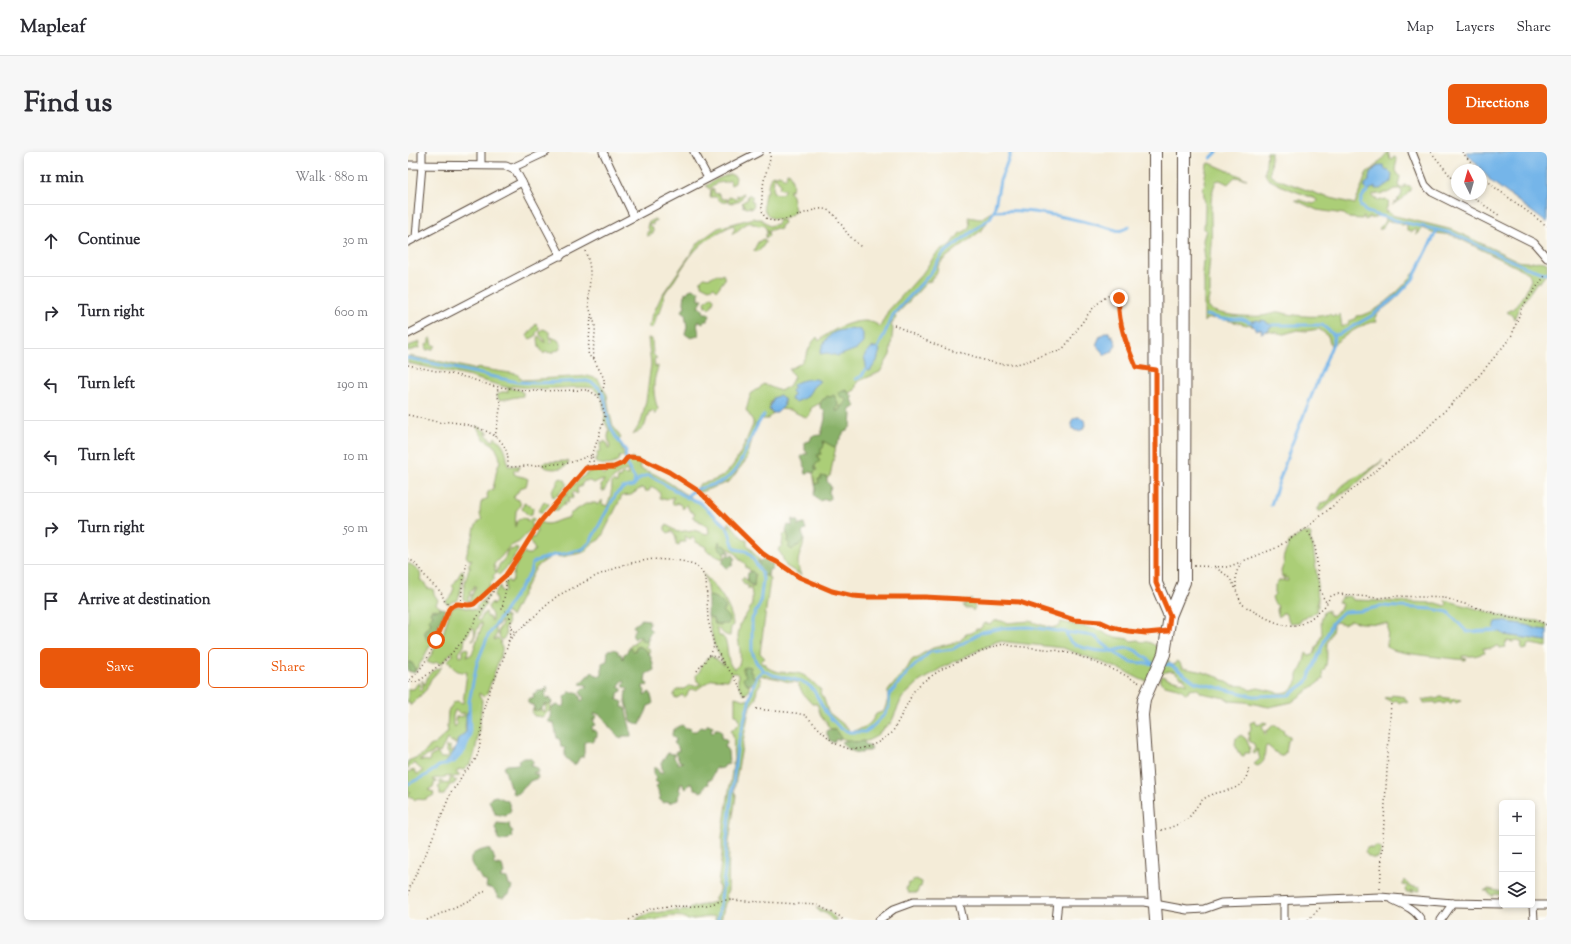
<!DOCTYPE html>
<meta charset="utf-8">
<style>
body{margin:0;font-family:"Sorts Mill Goudy",serif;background:#f7f7f7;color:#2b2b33}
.controls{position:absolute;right:12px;bottom:12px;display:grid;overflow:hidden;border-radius:6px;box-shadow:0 2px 6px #0003}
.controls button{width:36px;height:36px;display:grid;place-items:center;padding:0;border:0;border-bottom:1px solid #e1e1e2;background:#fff;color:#2b2b33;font:20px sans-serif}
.compass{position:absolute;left:1043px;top:12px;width:36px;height:36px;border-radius:50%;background:#fff;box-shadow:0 2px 6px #0003;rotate:355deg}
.stop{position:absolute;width:12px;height:12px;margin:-9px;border:3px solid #ea580c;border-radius:50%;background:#fff}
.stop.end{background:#ea580c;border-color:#fff;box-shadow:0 1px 4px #0008}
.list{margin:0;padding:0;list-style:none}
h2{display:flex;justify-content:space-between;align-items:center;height:52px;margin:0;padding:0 16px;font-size:17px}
h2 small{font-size:13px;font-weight:400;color:#7c7c81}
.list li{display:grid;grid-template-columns:26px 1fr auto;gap:12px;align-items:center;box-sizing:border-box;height:72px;padding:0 16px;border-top:1px solid #e1e1e2}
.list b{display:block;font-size:15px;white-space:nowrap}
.list em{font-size:13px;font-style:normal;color:#7c7c81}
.actions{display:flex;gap:8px;padding:12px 16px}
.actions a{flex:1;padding:9px 0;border:1px solid #ea580c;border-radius:6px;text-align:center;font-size:14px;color:#ea580c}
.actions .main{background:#ea580c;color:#fff}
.icon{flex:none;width:22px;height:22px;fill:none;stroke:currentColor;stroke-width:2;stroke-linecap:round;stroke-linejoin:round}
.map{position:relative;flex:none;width:1139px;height:768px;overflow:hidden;border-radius:6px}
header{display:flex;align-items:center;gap:24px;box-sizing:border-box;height:56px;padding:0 20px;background:#fff;border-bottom:1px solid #e1e1e2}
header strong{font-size:19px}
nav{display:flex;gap:22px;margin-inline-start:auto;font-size:14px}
.intro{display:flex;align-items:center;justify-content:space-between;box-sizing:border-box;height:96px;padding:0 24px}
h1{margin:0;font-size:28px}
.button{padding:10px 18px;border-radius:6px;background:#ea580c;color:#fff;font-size:14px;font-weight:700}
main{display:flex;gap:24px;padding:0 24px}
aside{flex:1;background:#fff;border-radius:6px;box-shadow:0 2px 6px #0003}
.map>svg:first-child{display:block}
</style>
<header>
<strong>Mapleaf</strong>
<nav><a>Map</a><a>Layers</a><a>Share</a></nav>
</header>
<div class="intro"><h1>Find us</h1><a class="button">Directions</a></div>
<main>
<aside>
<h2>11 min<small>Walk · 880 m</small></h2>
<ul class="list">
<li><svg class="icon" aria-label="ahead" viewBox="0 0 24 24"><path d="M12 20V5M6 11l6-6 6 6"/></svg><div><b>Continue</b></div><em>30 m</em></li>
<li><svg class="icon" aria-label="right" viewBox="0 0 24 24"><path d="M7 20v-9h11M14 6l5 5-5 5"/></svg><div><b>Turn right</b></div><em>600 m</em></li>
<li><svg class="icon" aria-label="left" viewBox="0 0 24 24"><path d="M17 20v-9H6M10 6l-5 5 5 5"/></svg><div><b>Turn left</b></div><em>190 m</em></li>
<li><svg class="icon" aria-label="left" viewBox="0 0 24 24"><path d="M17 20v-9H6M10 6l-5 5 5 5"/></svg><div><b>Turn left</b></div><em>10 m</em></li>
<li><svg class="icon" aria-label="right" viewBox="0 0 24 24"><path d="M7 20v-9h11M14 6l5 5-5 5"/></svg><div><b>Turn right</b></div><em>50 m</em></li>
<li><svg class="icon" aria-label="arrive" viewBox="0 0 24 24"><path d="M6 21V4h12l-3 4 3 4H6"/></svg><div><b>Arrive at destination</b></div></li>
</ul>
<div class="actions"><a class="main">Save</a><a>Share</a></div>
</aside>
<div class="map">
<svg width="1139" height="768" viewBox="0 0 1139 768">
<rect width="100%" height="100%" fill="#fdfcf7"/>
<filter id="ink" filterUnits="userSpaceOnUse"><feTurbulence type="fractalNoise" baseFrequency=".025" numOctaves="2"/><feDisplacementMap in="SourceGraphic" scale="8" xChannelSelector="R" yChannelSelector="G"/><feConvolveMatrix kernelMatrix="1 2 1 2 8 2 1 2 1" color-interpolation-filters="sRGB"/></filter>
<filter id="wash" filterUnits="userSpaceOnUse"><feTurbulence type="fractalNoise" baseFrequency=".012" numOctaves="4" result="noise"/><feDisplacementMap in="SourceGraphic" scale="16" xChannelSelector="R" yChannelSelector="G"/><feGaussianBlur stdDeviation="0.9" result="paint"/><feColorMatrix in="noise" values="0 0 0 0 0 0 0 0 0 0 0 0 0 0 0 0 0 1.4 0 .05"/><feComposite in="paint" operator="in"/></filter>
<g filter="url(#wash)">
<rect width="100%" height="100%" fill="#f4ecd8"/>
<g fill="#abce77" stroke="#737c4a" fill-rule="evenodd">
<path d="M859 0H863L862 22 864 25 915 44 947 52 959 20 965 17 980 0 982 7 987 5 989 8 987 17 992 25 990 33 992 36H996V33L1002 34 1003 35C1001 44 991 48 984 53L993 44 994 40 992 37H987L979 41H976L973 43 969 41 968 43 965 42V45L969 47 968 48 969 49 978 47 981 50 977 60 980 59 983 63 1045 78 1110 109C1120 112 1131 107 1139 111V121L1132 130H1129L1111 156 1106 167 1105 164 1099 160 1105 157 1117 141 1123 128 1121 121 1044 83 1028 81 1013 76 1011 81 1008 83 1009 78 1007 77 1004 80 999 79V73L998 72 993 73 989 70 979 69 974 77H971L977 69 976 65 969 64 963 67 962 65 957 68 956 65H955L954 67 941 66 936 62 909 58 887 48H892L906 52 909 49 908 47 876 35 860 27 857 21ZM969 14 980 18 982 22 968 37 967 34 960 39 956 34 961 29C961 24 964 17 969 14Z"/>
<path d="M802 11 839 27 827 25 820 32 812 28 808 29C799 49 805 70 803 92 802 104 801 117 800 129L802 130V140L799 155C808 164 847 166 859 163 863 162 867 159 871 160 874 160 877 162 880 162 892 164 911 166 922 162L924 164 927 163 929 165 932 162 934 175 940 172 941 169 947 167 948 164C970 164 998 132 1011 115 1005 128 994 141 984 150 978 155 971 159 967 165L969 170C956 169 934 186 923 194L920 184 911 177 898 179 889 178 876 182 858 179 861 178 850 168 843 170 845 175 841 172 839 173C826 170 811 165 798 167L796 170V127L794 121 795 109 797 108 795 88 798 78 797 77 796 78 797 54 795 34 797 32 796 30 799 12Z"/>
<path d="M379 20 382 21C383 27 386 31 384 38L382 37 381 40 384 44 387 59C380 67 363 72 357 59 354 55 356 47 357 42V40H360C359 35 361 29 363 24L366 23 365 40 369 42H374L377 37H373L371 35 373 32 367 25 372 22 375 26H378Z"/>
<path d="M322 22 328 25 327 31 323 33 322 28 318 30 309 31 301 37 298 34 307 28Z"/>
<path d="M303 37 306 38V41L311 42 314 47H319V50C313 51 312 49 308 45H302Z"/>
<path d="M335 41H336C334 48 328 53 320 50L321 45 325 46 326 45 327 48 329 47V43H330V45Z"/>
<path d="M340 43H342L345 45 343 47 346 53 343 57 342 55 339 56 334 54H337L334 51 336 49 339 48Z"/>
<path d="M586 59 574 78 536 107 530 114 529 121 523 127V129L519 130 487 164 488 166 483 172 485 177 482 203 472 220 449 230 447 238 441 241 433 239 439 249 436 251 437 255 433 254V257L428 260V250L423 245 403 256 402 263 399 266 382 258 373 257 376 254V247L373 245H368L362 251V260L365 261 360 267H353L348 272 339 307 331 317 321 330 292 340 288 338 292 332C299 330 307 329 313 325 329 315 337 290 345 273V269L338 258C342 249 340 239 351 237L355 232 372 239 381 234 386 225 381 217C403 209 396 198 409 185L411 189C423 177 457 160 472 175L480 159 514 122 528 102 534 97 543 93 552 81C561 79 564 73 560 65L572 67 582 61Z"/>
<path d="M345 66 347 67H353L361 74 369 72 370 69 375 68 376 71 372 74V78L369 76 360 79 361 84 357 86 359 79 356 73 350 74 348 72H344L343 70C335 72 332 78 324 82L327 76 325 73C293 88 285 98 266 129 263 133 257 139 256 144 255 151 254 156 251 161L249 162 246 174 243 177 241 176V173L244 168V164L254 143 291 90 310 76Z"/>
<path d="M246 67 248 68V69L245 70V73L242 72 241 73 245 77V82L239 84V80L242 79 239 76 240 71Z"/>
<path d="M355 87 357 88V91L353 97 347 100 346 98 350 90Z"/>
<path d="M309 122 312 124 315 122 317 127 309 138 306 135 301 137 293 133V128L296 125C302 127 305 124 309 122Z"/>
<path d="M303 144 305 145 306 148 303 155 301 157 298 154 297 150Z"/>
<path d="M128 172 131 175V178L128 181V184L122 187 119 184Z"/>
<path d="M135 177 138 178 142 181V192L145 189 143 185 150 188 153 193 151 198 146 199 144 201 138 200 136 202 131 195 130 186 131 184 137 191 136 187 132 183V179Z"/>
<path d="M23 186 25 193 28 194 25 197 18 198 17 196H19L17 194 21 191V187Z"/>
<path d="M240 186 244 187 245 202 249 206 246 207 247 215 250 214V216C244 230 245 244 250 257L247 263 246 259 241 260C235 276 240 274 225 283L233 270 238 249 243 212Z"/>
<path d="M12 190 11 196 0 199V194Z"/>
<path d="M0 204 34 210 65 217 67 218 69 216 109 222 114 228 180 224 190 227 199 243 201 259 205 274 213 286 210 289 214 297 217 305 212 304C209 315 196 314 187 310L190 303 188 301 192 299 193 289 195 292 196 289 199 291 200 297 202 296 200 285 201 278 196 268 197 264 194 245 185 236C173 234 162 236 151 236 135 237 119 236 103 234L102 236 97 235 59 224 0 211Z"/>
<path d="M100 236 112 238 113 240H115V244L91 248 89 243 93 240H100Z"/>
<path d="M68 274 81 281H77L82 287 86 289 87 285C98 294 98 299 100 314H111L110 319 106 317V322C110 325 116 324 120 327L118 334 112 336 110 340 108 341 107 344 105 345 112 349C113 354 111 355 108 359L107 375 110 367 114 366 119 367V370L124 366 127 368 123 371 125 375 111 390 101 395 93 405 86 412V415H87V419L89 420 91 413 97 406 99 399 102 397 104 398 108 395 110 398 102 412 91 423 89 421H88L85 424 87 426 82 432V435H80L72 445 61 451 68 434H66L65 438 61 441 64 443 60 445 61 450 55 447 56 434 61 416H63L61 415V412L64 407 61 408 58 404 66 381C66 376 69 370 74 367 71 364 72 356 73 351 74 348 78 347 80 346L79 343 80 340 85 337 89 317 92 309 91 303 86 293 76 287Z"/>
<path d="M415 288 425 294H428L422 324 419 326V325L413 326 411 331 407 332 405 320H407V313L410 308 409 302 413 297Z"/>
<path d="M224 306 231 309 233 317C242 320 250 323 258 329 266 333 274 342 282 344L285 347 291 350 321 375V370L336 388H339V392L351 408 350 409 352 413 350 415 354 423 360 424 362 428 352 501 357 506 353 509V511L358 512 359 515C369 523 382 519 393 522 400 525 408 533 413 538L412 541 416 547 420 560 440 576 441 580C455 576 461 576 468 562L476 559 480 547V539C486 532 491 525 497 519 501 515 501 511 505 507L511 506 514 502 525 496 552 489 558 482 564 481 568 477H572L576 471 583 472C587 467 593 468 598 471L622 469 643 476 651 474 653 470 692 478 701 484 721 487 723 489 730 488 733 490C746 487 757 503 763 513L768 512V509L772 511 774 516 791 519 810 525 824 533 836 534 842 538 850 536 872 541 879 540 885 537 890 528V523L895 513 898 501 901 503 906 502 909 493H911V489L914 482 913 469 916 460 920 458V461L924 464 932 458 934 452 930 450 933 446 940 444 944 446 945 448 1029 451 1037 454 1039 452 1037 448 1102 466 1131 469 1139 473V478L1129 477 1118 473 1093 469 1090 479 1097 483 1139 489V495L1123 492 1119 494V497L1114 498 1113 497 1114 491 1110 489 1105 490 1099 489 1097 493 1098 495 1092 496 1090 493 1083 497 1075 496 1077 501 1066 504H1054V506L1059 507 1057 508C1044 506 985 502 979 495L980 472 952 471 943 468 936 472 928 470 927 471 925 472C925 483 921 483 919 492 918 502 921 513 914 520L915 527 884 550 861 555 837 550 822 549 817 546 793 541C790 536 787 536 781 537L780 541H777C771 533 760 537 751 529L754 524C762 528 771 528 779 532L776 526C771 525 771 524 768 521 761 515 748 525 743 529L734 528 712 517 655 496 590 489 535 515 511 530 494 546 483 571 477 575 467 585 459 589 445 590 433 586 427 578H424L419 574V571C412 566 412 560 409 552H404L395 542 390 532 388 530H381L371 527 351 523 353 531 349 537 348 546 342 554 340 563 326 638 328 644 321 690 320 739 318 743 320 748 317 751 313 768H307V764L280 768C272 761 256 765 246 768 241 768 233 768 227 768 240 759 255 761 270 758V760L277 758 278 759 281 758 282 756 307 750 309 747H306C310 742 313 738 310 732L314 702V685L326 606C324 596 328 588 323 579L331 572 332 569 330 564 327 563V545L338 548 342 547 348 528 345 525 338 523 342 532 340 540 336 543 330 531V523L328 521H324L320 528 304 527 288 538 282 537 279 543 277 545 274 543 269 546 266 545V542L270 537H276L282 533 287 534 293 532 289 529 288 524 293 517 292 515 301 504 305 505 316 513 306 492 300 464 305 467 307 472 313 473 318 464C310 456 314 445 300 444L298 427 295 422C308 434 324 454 325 473L323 475 322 484C315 484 313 477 308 476L311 484H314C323 492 316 509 326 517L331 513C334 504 331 494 330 484 330 479 332 477 332 472 341 457 347 456 343 437H340V433H337L333 427 336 425 337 428 338 427 339 429 342 431 344 436 346 434 347 422 345 420 342 419 340 416H338C338 410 334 410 331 407 330 407 330 405 330 404 326 399 315 393 310 393V395L316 400 317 404 315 407 310 405 298 398V395L288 390 284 384 283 388 277 384 278 390H272L271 393 268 392V385L264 379 260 381 257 378V374L259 373 269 380 285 378 299 382 301 381 300 374 294 372V370H291V368L287 367 286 365H284L287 362 281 358 279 353H278L275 357 272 352H270L269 350V352H265L264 348 266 345 261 346 259 348 252 346C253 339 248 336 243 335L241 339H237L236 337 233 336 223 343 214 344 194 384 191 388 185 391 178 399 173 401 153 405 146 403 132 412 126 419 103 465 101 462 96 460V464L99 465 100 473 97 475 98 484 94 488C88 483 90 477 94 472V469L87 476 89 481 86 488 90 486 93 489 92 492 94 496V499L79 542 76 545 71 541V544L74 548C73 561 69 601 63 611 61 613 58 615 56 618L51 617 48 621 51 622V624L44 625 47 629 49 628 46 632 42 633 36 643H32V638L30 635 33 633 31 629H35V633L37 631 40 632 42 629V624L25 627V628L29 630 26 631V634L20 638 25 640 26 643C20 646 16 650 9 646L7 648 4 645H0V643L3 640H0V620L6 618 9 622 15 619 6 611 0 617V609L12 604 19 598 22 594 27 592 38 582 40 579 39 575 40 559 46 550 49 549 55 551 59 520C51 521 45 518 42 510L39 509 45 503 44 500 33 512 29 510 24 512 19 510 35 482 41 462 44 456 49 454 73 459 71 457 68 456V455L80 443 81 445 74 450 78 452 69 467 71 469 77 460H78L79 465H81L84 469V463L80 455 84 450 85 453 88 450 86 442 92 434 93 439 97 440V431L100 428 102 431 104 428H105C104 420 110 405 117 400L118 402H122L127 398 123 390 120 389 123 385 126 386 129 380 128 376 132 370C142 376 150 366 161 366L162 362 179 351H188L189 353 193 350 194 348V352L199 354C202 346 204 340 204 331L206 329 207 331H209L210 325 212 326 214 322 220 323 219 318C210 321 200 330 196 339H194L193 334 196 328 188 330 186 331 181 329H176L174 332 173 335H170L169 338 170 341 169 342 166 340 164 341 165 346 163 347 161 345V348L160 351 157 349V353H155L149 358H144L156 344 159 343V339L172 327 182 319 187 317 197 323 199 321 197 318 204 316 206 320C209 318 211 315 214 313 217 311 222 311 224 306ZM72 471H74V474L64 502 59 505 60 497 59 496 55 498V504L52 505 51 501 56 494 57 486 64 476H66L67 483 64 488H65ZM47 558 52 562 56 560V564L48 565 47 569 49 572 47 575 45 573V564ZM61 558 62 583 57 598 39 609 47 598 42 600V593L40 595 38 594V598L41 603 39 606H33L29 601 22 605 21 609 11 608 25 601 26 599 32 601 39 587 42 590 46 589 45 591 48 592 50 587 58 580 57 574Z"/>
<path d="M975 308 947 333 931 344 913 359H910V356H911L913 351 921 349 925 342 929 341C935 329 949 326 959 319 964 316 970 312 975 308Z"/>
<path d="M160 309 161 311C156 318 140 319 134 313L136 310Z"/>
<path d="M153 326 157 328 159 332 150 343 145 345C142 339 145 336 149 333V329Z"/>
<path d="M136 350 140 351 141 353 134 360 130 359Z"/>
<path d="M116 351 125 356 124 362 120 363 114 357Z"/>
<path d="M378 380 380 383 382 396 384 398 387 395 393 392 396 386C396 402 385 404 393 423L378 414 373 402 370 398 374 393 375 384Z"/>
<path d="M896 380 898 381H901L903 383 902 387 905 394 910 433 908 439 910 444V451L907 453 910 452V455H908L909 459 902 464H899L898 466 894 467 892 470 882 471 877 461H874L871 465 869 459 870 454 866 451 864 445 867 442V433L872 428 880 429 879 425 877 427H875L877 423 874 425 873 419 876 411C873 404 880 398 881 390Z"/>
<path d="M0 411C7 415 15 419 12 428L16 430 19 436 25 437 26 442 30 448 28 452 33 456 30 458 26 457 23 458 22 461 24 462 25 465 21 467 23 470 21 475 17 477 19 488 24 489 23 492 8 519 7 516 2 510H0Z"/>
<path d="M54 418H55L56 423 50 448 43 450 41 452 37 450 43 444 46 436 44 434 46 432Z"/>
<path d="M563 447 567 455 565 459 563 456H557L555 453H558L557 451 559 448 563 450Z"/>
<path d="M233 485 240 488 241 486 240 492 237 495 241 497 242 502 239 499 228 495V498L225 500 222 495 223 493 227 492 225 491Z"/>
<path d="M34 515 23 527 18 538 2 554 3 552 0 551V537H6L9 532H11V530L13 534 11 537 13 539 15 537 14 528 17 533C21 519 22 521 34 515Z"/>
<path d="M984 543 997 545V547L1000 550 998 551 995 549 991 551 988 548 984 550 976 546 981 545H983Z"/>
<path d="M1032 545 1054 548 1048 551 1045 548 1043 552 1040 549 1036 552 1033 550 1028 552 1027 550 1016 551 1014 548 1025 546 1029 547Z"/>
<path d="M135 550 139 553 144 551 142 555V560L141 559 134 565 126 564 124 560 126 554V558H132L134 557V559L136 561 138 556Z"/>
<path d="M847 569 849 573 853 572 855 570 859 571 854 574 857 583 859 582 857 579 861 578 864 573H868L870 575 875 577 876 582 882 584V587L880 589 878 601 877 600 875 604H872L860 594H858C855 602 860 610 849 614L846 612 852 607 849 597 847 602 844 601 847 596 846 592 841 589C841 583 839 582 843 577L842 571Z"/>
<path d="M833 583 838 587 842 596 841 597V601H837L836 604 832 603 833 601 830 600 827 592 828 586Z"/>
<path d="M968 694 973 696V699L970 706H964L960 704 957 700 959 696 962 695 963 697Z"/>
<path d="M508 727 514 730 513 735H511L509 741H500L498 737 500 732Z"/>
<path d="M996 728 1002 734 1012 736V739L1003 738 1006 740H998L997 738 1000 734 994 733Z"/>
<path d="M1081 737 1094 740V743L1086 742 1085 745 1084 743 1080 741 1081 739H1076L1077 738Z"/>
<path d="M408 756 420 759 429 768H424L418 761 412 760Z"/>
</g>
<g fill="#88b168" stroke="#626e43">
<path d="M284 137 291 139V147H295L290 155 294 156 296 161H300L302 164 299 169H297L294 171 292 169 290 170C288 175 292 179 290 184L283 186 277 182 279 175 277 161 274 159 277 154 276 151 277 140 279 141 281 138Z"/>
<path d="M437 237 445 245 444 248 448 254 446 256 442 257V260L444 262 443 274 439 279 436 280 428 294 426 295 415 289 416 293 415 296 413 297V302L409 303 412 309 407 313V317H409L407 320 403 321 402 319 400 322H398L396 320 398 317 393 305 396 302H400L397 298V290L402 289 404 284 413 283 417 267V260L412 255V252L415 247H417L419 244 422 245 426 243 430 251 428 259H430L431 257H432V254H436V251L439 249 436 245 434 246 430 242 431 240Z"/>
<path d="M413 324 419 325V329L423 335 421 339 422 347 421 348 417 347 412 349 406 343 408 337 407 332 411 331 410 327H413Z"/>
<path d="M385 367H386L387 371 389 368 391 370 389 374 396 372 398 377 394 381 396 386 393 392 387 395 384 398 380 395 382 393 379 389 381 387 378 378 380 373 384 374Z"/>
<path d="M311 389 313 393 318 394 322 401 315 400 310 395Z"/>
<path d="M320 402 322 404 325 403 327 406 325 409V413L319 416C310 408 318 407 320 402Z"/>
<path d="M356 406 360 409V411L365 412 364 417 361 418 360 424 354 423 350 415 352 413 350 409 351 408 354 409Z"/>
<path d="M344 419 347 422 346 434 340 431 339 429 340 421Z"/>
<path d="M300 444C306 444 316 450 318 456L314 459 321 466 320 472H307L305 467 300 464Z"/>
<path d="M33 456 38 457 24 489 19 488 16 479 21 475 23 471 21 467 23 464H25L24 462 22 461 23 458H30Z"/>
<path d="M234 467 240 468 242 472 240 475 244 479 240 484 239 490 234 489 233 485H228L227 487C223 484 225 480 227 477L225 474Z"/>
<path d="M229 494C241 497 244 505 246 518L238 522 237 530 240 532 239 534 236 533 235 536 237 539 236 543 242 540 245 551 243 553 240 554C238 562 234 566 232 573L223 569C221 565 221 561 220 557 218 549 215 545 220 537L215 534 217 529 215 528 210 535 214 537V539L210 541V546L208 547 215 550 214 555 218 556C218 566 223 573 223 584H214V587L208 583C206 578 203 578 200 573 196 567 195 563 187 561L186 563 189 564 187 568 184 567 188 573 184 574V579L187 578 189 580V585H186L187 588 185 590 179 589 176 591V601L175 605H172L168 612H165L157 605V596L153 595 152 588 149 586 146 571 141 570 140 568 143 566V556L149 553 156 555 157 550 156 545 159 544 161 540H169L172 545 173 549 176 547 172 540 175 536H178L179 533 172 532 180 523 182 524V521L184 519 186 522 192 524 194 523V511L199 509 200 498C204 497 207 497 210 499V502H213L215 507 216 502 218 501 222 495 225 499 228 498Z"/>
<path d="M0 510 4 511 7 516V521L0 519Z"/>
<path d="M339 514 343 515 342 520 344 521 345 525H347L348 528 346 531 340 533 335 527 338 523 335 520V516Z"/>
<path d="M139 535 140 537 136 544 140 547 142 546 144 551 139 553 136 552V554L134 555 132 558 127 559 125 552 123 553 120 551V547L126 545 125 542 131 539 137 538Z"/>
<path d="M300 572 305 574V576H303L304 581 307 579V577H311L314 581 313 586 318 587 319 590 317 595 320 599 321 612 317 613 315 616 309 617V615L307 617 303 628H300L301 632 298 633 295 639 292 640 291 638 287 637 284 632H281L278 637 276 636 275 632H273L271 638 273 640 270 646V648L261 651 260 649 256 651 251 647 253 644 250 642 251 640 248 635 251 632 247 629V627L249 626 246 623V616H249L251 621 255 620 253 611 260 601 266 602V606L270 610V612L275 610H272L267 601 268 599H271L270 595 266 591 268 588 264 583C264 577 270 574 274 573L278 576H281L284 579H288L292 575 297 576Z"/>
<path d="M419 578H427L433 586 431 588 428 587 426 591 420 587 421 585 419 583Z"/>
<path d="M440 588 446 590 456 589 457 592 464 596 462 599H455L454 601C446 601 437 597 434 590Z"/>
<path d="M116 606H122L125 609V612H122L123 614 130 616V620H126V622H129L130 626 122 629 118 634H116L112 641 108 642 104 641 105 638 102 635 96 615 99 613 111 612V610L110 608Z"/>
<path d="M88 644 100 649 103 658 98 664 87 662 86 658 81 649 84 645Z"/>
<path d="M89 671 98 672 101 671 102 677 105 679 103 682 104 684 101 687 92 689 89 685 90 684 87 676Z"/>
<path d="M78 697 82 698 83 701 85 702 87 709 85 711 90 715V712L94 713 96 722 92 725 99 726 101 733 104 735 103 738 101 740V743H98L96 746H91L85 737 78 735 79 730 74 728 70 721H68C67 716 64 714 63 710 61 700 72 699 78 697Z"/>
</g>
<g fill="#74b5e9" stroke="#587084">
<path d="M1058 0H1139V71L1083 29Z"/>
<path d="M972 13H976L977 18 981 19 984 23 983 30 973 37H967V34L960 39 957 37V32L961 29C960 21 967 16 972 13Z"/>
<path d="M850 168 852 170 853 168 858 169 859 171 864 173 865 174 862 175 861 178 853 181 854 178 851 177 848 178 842 170Z"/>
<path d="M443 176 452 178 455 181V191L449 197 430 204 419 201 412 202C413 194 420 183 427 180 432 178 438 178 443 176Z"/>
<path d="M698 180H701L702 184 704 183 708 192 704 200 697 203 688 193 692 184Z"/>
<path d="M468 195 472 198 469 209 462 219 457 218 458 213 456 204 463 196Z"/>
<path d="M408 227 412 229 405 235 399 245 388 250 383 248 385 242 383 239 386 235 385 233C391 228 400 227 408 227Z"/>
<path d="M372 243 376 247V254L369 261H365L361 257 365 248V246Z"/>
<circle cx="670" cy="272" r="7"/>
<path d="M1093 469 1118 473 1129 477 1139 478V489L1097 483 1086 476 1088 470Z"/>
<path d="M61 557C63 580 63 604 37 612L47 598 50 587 58 580V564Z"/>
</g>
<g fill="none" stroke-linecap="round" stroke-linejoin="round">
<g stroke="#74b5e9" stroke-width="3">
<path d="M803 6 809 0"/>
<path d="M960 39C955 42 951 49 953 55H955L956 58 959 60 994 70 1044 81 1117 115 1139 122"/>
<path d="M586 59C626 56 673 68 711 79L721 75"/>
<path d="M798 163 814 167H834L842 170"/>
<path d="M864 173H914L926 183 932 182 965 163 990 143 1005 127 1029 78"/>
<path d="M470 196 485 163 522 122 535 102 582 66 586 59 592 29 603 0"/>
<path d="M0 206 109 230 128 231 179 229C200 235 196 252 201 270 204 281 211 290 218 299 216 307 221 320 227 326L226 332"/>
<path d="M448 227 454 224 457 218"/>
<path d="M278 345C281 342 285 339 288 338 298 333 309 334 318 327 338 313 340 282 356 263"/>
<path d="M863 353 883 294 925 191 926 183"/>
<path d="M658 481C660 484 660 488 662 489 669 496 693 500 702 499 708 499 714 496 720 496 730 497 737 506 744 511"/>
<path d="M755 512 763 513 787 530 845 544 881 543 899 530 924 471 935 460 952 459 974 454 1024 457 1040 460 1059 480 1094 478"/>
<path d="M0 632 19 623 31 614 46 610 57 598 62 583 61 550 69 511 80 484 122 421 124 412 128 409 146 403 155 402 175 397 182 390 208 342 215 336 225 334 232 326 237 324 241 323 278 345 291 350 318 374C323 381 323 390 327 397L338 399 342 402 353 420 355 427 352 452 344 467V499L348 510 355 518 365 523 393 529 399 532 405 537 418 561 432 576 441 580H457L463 576 477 562 481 555V543L501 519 522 500 545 497 574 480 593 476 621 475 686 484 704 499 722 510 749 512"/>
<path d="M310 768 317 718 318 695 329 596 346 531 349 524 355 518"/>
</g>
</g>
</g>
<g filter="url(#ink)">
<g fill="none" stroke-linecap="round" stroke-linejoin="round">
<defs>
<g id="street">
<path d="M73 0V13"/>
<path d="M195 0 226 65"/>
<path d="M286 0 300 26"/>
<path d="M1004 0 1017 33 1024 40 1126 91 1139 106"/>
<path d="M0 13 98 14 108 19 153 104"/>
<path d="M104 16 138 0"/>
<path d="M8 85 14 13V0"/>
<path d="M0 90 114 30"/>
<path d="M0 182 351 0"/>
<path d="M985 748C996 753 1007 757 1013 768"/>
<path d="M551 750 555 768"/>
<path d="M876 750V768"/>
<path d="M1124 753H1139"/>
<path d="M1125 753 1126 768"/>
<path d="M471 768 486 757 505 750H736L779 758 796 757 813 751 972 745 1045 751 1094 752"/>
<path d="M648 768 650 750"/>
<path d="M1033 768 1045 751"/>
</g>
<g id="primary">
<path d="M747 0 748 431 762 464 776 430 777 0"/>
<path d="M748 768 734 563 736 547 756 502 762 464"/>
</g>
</defs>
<use href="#street" stroke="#57473a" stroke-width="9"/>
<use href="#primary" stroke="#57473a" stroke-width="14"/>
<g stroke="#57473a" stroke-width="1.5" stroke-dasharray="1 3" stroke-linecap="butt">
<path d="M362 0C363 8 360 13 358 21 355 29 353 49 354 57 357 85 402 54 416 57 427 59 433 73 439 81 443 86 449 91 454 96"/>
<path d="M1023 0 1049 32"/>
<path d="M1054 0 1070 18"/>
<path d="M1073 22 1085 34 1139 74"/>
<path d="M1060 42 1092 64"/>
<path d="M177 99C186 120 180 130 181 151 181 159 186 166 187 174 188 184 184 195 186 205 189 221 205 227 190 244"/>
<path d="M183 165 180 200 181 204 187 208"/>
<path d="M486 173C504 181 521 191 539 197 547 200 557 201 565 204 578 209 589 213 604 212 615 212 625 207 636 203 644 200 652 201 657 194 673 175 684 148 709 140L712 142C709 167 718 192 728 215L737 216"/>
<path d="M0 213 61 226 84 234 123 239 180 238 190 244 195 256 197 264 195 271 186 298 178 316 132 370 113 402 98 423 66 452C57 456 48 447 41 457 32 479 20 515 0 529"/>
<path d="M0 263C10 265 20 268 30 270 35 271 39 269 43 270 60 272 92 279 98 298 100 303 100 309 100 314L103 315 161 311 184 303 186 313 191 315 178 316"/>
<path d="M87 285 93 252 89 243 90 235"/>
<path d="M191 315C203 316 211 315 219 306L222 305 232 306 261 320 288 338 354 401 391 425 424 439 445 444 458 445 542 446 611 450 666 468 693 470 704 475 731 481 750 480"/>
<path d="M897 377C917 395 902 431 919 451"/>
<path d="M0 407 6 410 21 429 33 440 37 450 43 453"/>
<path d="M786 414 820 415 868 396 897 377 984 305 1005 290 1065 231 1098 191 1104 183 1114 155 1139 121"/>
<path d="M807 416C827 426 825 434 834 452 844 459 875 477 888 474 899 471 908 462 916 455 922 448 920 442 931 442L970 446 989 444 1037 446 1102 466 1131 469 1139 473"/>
<path d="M828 435V421L834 410"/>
<path d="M53 452 54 435 59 410"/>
<path d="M103 476 105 479H110"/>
<path d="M100 489 110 479 149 444 188 424 218 412 245 407 274 409 288 414 292 417 298 427 300 468 306 492"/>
<path d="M316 512 326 524 339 548"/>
<path d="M289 519C295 510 305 503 306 492L316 512 309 505 301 504"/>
<path d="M0 530H8L14 527 35 510 54 490 91 430"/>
<path d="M348 557 387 561 397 563 426 591 441 597H450L459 595 469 591 484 581 506 539 513 531 534 517 584 495 596 492 605 494 647 498 669 503 711 520 732 531"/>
<path d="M753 678C762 676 774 672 781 665 787 659 789 651 797 646 815 635 838 643 841 614"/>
<path d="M972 737 983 550"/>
<path d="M0 743 3 732 17 704 44 638C52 632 51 626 56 621 61 616 66 611 69 604 75 588 72 569 77 552 83 530 111 484 101 462L94 457 98 436V423"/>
<path d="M19 768 64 747 79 737"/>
<path d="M221 768C250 748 267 757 299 753 306 752 312 748 320 748L409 753 431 764 435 768"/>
<path d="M900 768 913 755"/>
</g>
<use href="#street" stroke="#fff" stroke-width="7"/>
<use href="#primary" stroke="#fff" stroke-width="12"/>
</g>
</g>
<g fill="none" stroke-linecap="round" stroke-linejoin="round" filter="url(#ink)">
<path stroke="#ea580c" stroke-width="5" d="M28 488 41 457C49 447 56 456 66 452L98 423 112 402 132 370 178 316 206 315 215 311 219 306 222 305 232 306 261 320 292 340 354 401 361 406 369 410 391 425 424 439 445 444 458 445H517L611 450 666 468 693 470 704 475 720 479 738 481 760 479 762 464 748 431V218L728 215C719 194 709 169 711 146"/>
</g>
</svg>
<div class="controls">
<button>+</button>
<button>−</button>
<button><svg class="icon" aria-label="layers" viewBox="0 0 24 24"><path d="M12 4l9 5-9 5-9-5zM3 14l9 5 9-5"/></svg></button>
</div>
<svg class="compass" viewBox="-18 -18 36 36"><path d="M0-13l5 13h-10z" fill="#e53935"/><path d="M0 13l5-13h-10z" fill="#7c7c81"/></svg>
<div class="stop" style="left:28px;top:488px"></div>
<div class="stop end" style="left:711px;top:146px"></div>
</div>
</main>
